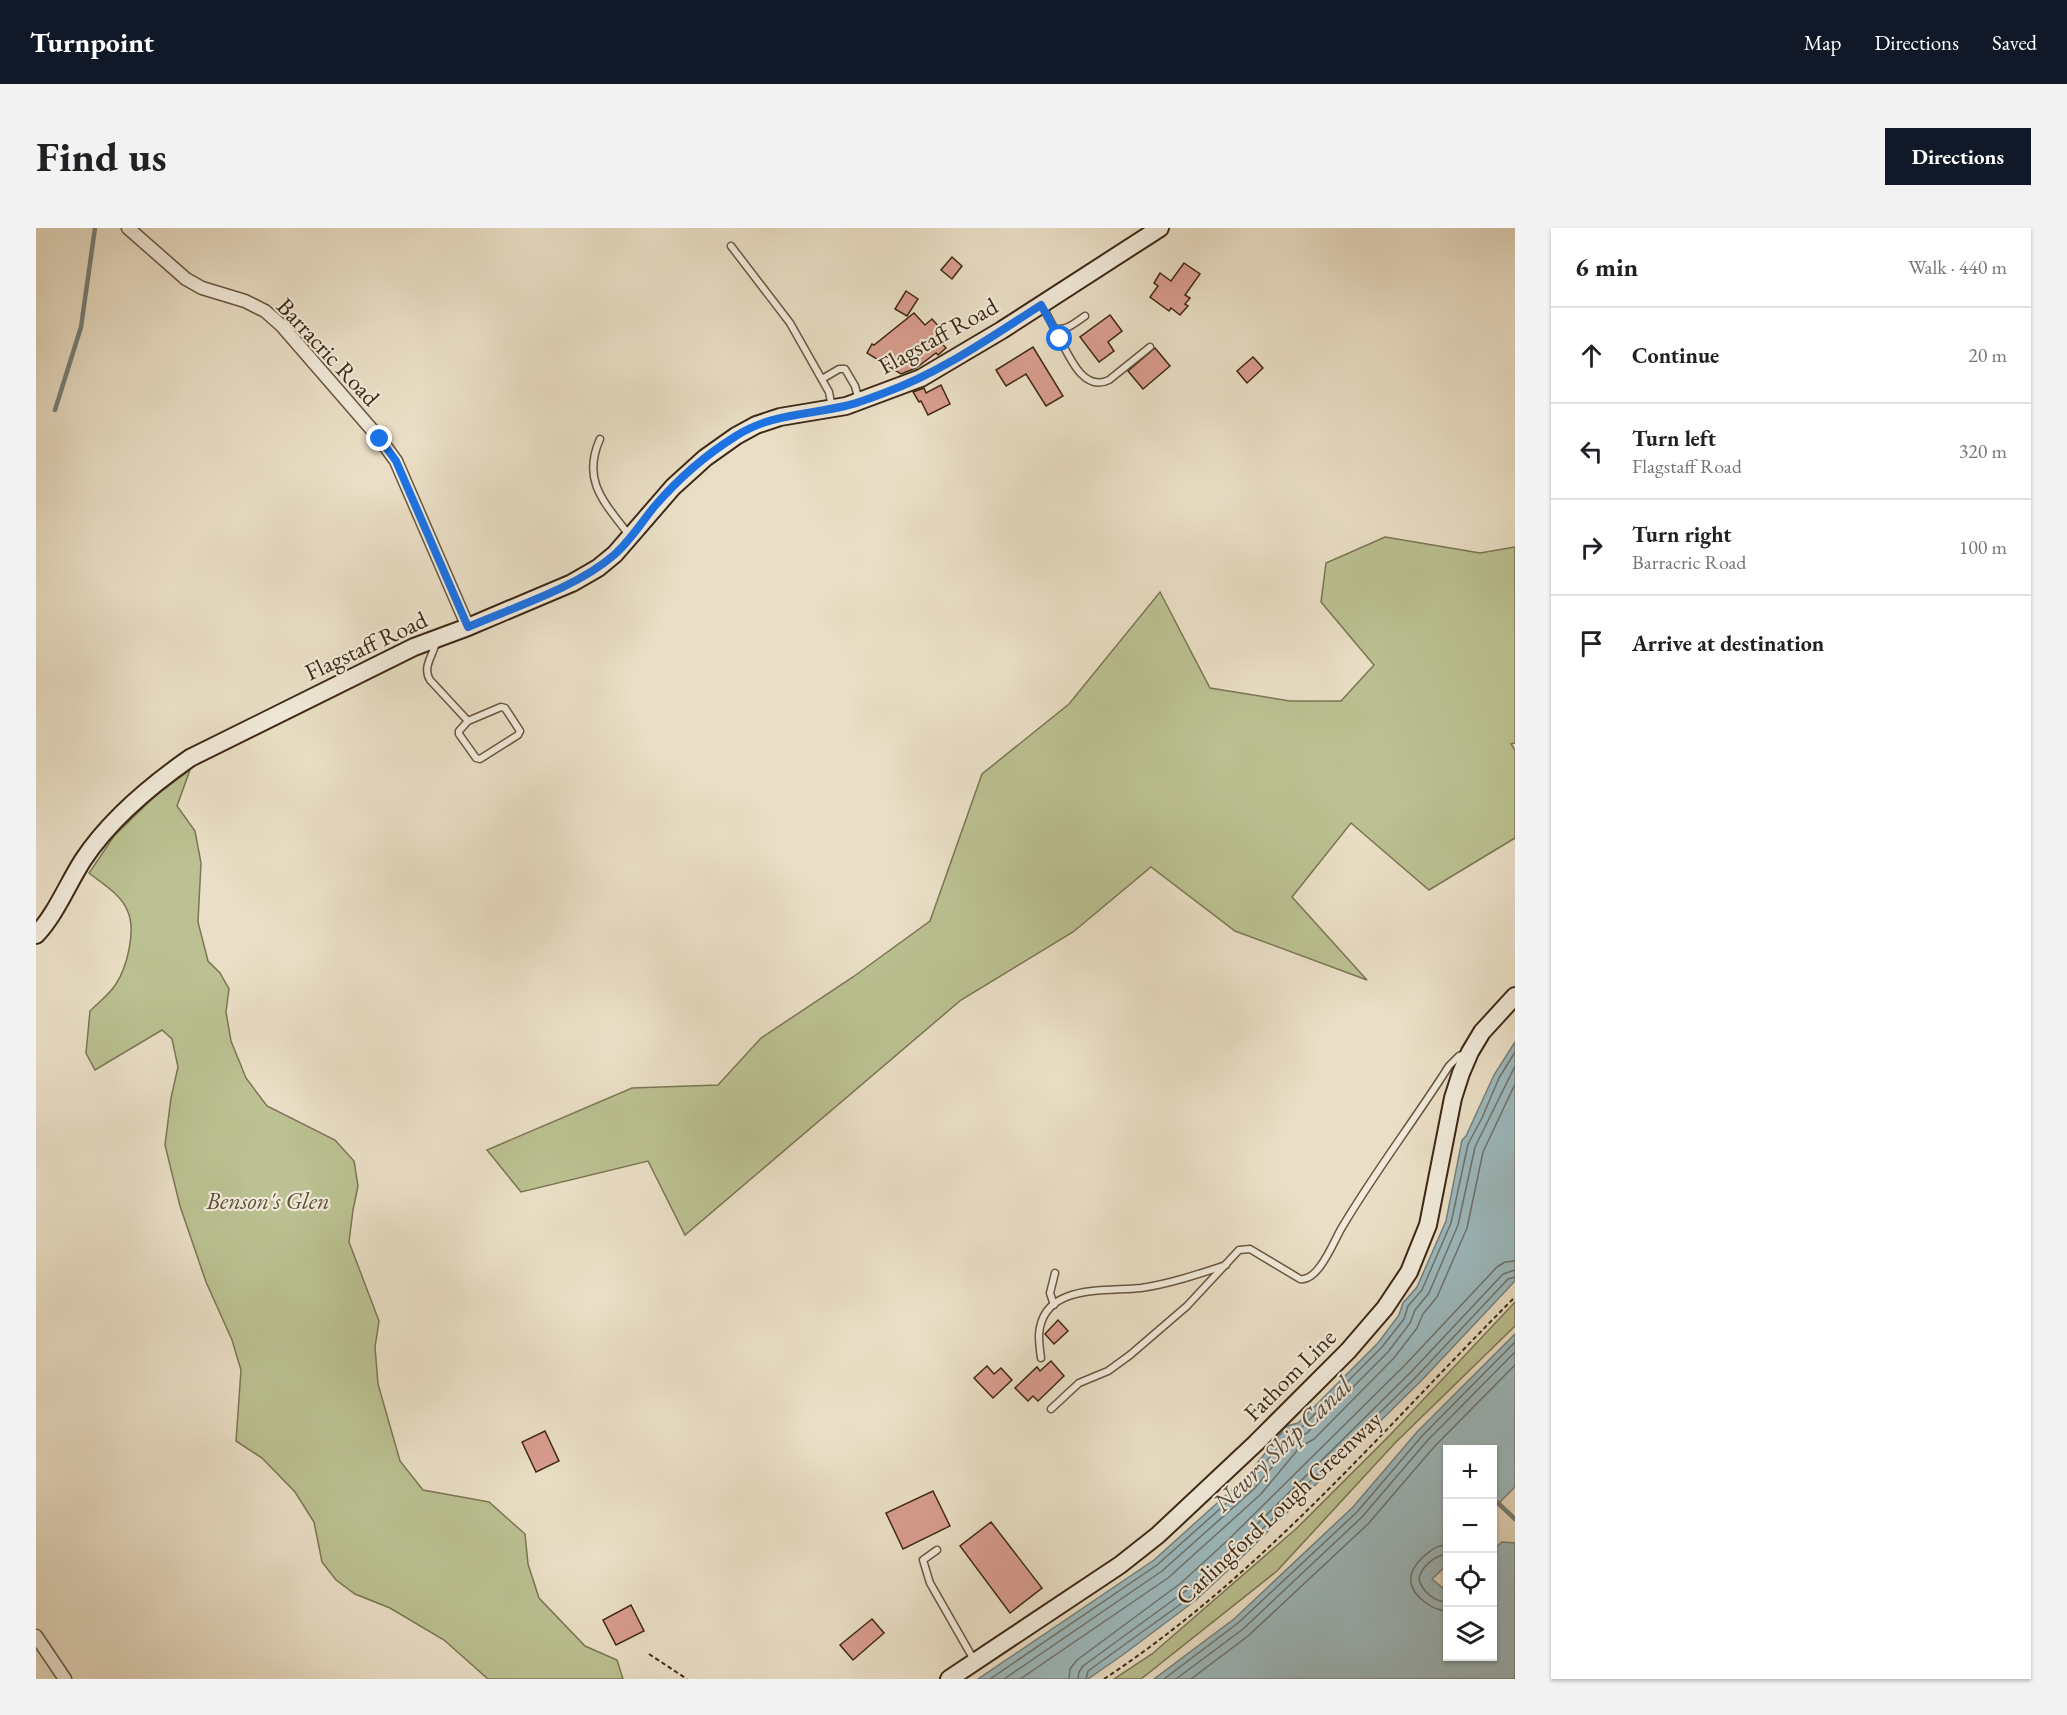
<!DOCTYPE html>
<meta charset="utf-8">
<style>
body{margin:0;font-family:"EB Garamond",serif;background:#f2f2f2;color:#202124}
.controls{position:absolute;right:18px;bottom:18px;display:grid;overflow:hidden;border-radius:0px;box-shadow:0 2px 4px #0004}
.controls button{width:54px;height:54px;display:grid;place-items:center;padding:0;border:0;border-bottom:2px solid #e0e0e0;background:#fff;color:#202124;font:30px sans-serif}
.stop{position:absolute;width:18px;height:18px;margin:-14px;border:4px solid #1a73e8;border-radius:50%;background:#fff}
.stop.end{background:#1a73e8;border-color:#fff;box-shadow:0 2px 6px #0008}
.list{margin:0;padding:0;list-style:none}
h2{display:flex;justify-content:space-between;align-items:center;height:78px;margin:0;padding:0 24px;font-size:26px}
h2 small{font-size:20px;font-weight:400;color:#757577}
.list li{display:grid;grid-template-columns:39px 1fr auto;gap:18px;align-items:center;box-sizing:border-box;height:96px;padding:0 24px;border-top:2px solid #e0e0e0}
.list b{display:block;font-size:22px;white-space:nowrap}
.list p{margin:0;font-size:20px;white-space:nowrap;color:#757577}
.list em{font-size:20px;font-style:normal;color:#757577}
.icon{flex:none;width:33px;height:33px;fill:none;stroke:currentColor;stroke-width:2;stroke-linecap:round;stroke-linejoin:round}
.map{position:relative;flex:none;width:1479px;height:1451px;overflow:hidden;border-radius:0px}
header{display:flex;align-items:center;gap:36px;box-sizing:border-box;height:84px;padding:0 30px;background:#111827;color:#fff}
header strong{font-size:28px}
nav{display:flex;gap:33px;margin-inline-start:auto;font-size:21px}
.intro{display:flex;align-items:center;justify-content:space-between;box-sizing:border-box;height:144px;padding:0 36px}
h1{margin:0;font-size:42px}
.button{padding:15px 27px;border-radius:0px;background:#111827;color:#fff;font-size:21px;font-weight:700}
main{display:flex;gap:36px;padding:0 36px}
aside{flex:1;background:#fff;border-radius:0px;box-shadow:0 2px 4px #0004}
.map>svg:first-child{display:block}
</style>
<header>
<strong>Turnpoint</strong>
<nav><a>Map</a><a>Directions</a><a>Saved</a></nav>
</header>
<div class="intro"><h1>Find us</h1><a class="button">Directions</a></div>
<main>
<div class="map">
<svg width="1479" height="1451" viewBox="0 0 1479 1451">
<rect width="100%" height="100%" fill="#eadfc6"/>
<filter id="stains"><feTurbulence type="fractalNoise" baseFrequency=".00333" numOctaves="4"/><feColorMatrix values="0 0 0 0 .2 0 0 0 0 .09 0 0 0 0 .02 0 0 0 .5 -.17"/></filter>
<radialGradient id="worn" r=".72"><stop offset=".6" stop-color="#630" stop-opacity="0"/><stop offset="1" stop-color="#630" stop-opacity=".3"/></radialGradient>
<g fill="#bbc192" stroke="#7c7554" stroke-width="1.5">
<path d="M1349 309 1444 325 1479 319V515L1475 516 1479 522V610L1393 662 1315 595 1256 669 1331 752 1199 703 1115 639 1037 704 925 772 649 1007 612 933 485 964 451 922 596 860 682 857 725 810 817 749 894 693 946 546 1033 476 1124 364 1174 460 1254 473H1305L1338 437 1285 374 1290 335Z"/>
<path d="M154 542 141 578 159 603 165 635 162 694 172 733 184 745 193 761 190 784 195 813 210 850 231 878 299 912 318 933 322 958 317 982 313 1014 343 1093 339 1119 342 1156 364 1233 387 1262 453 1274 489 1306 492 1336 503 1370 549 1418 581 1432 587 1451H452L408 1412 354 1380 319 1366 300 1352 286 1334 278 1294 259 1264 226 1230 200 1213 205 1142 196 1112 170 1054 144 978 129 917 135 870 142 839 136 811 126 802 59 842 50 825 54 783C62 775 74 766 80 756 91 739 100 703 92 684 86 667 67 656 53 645L78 608 119 568Z"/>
<path d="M1479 1074V1098L1359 1215 1241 1343 1105 1451H1078L1116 1426 1261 1300 1354 1207Z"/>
</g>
<g fill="#9dbabf" stroke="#77807b" stroke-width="1.5">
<path d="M1479 814V1053L1385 1153 1207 1328 1160 1372 1088 1426 1052 1451H942L1118 1332 1209 1250 1251 1198 1262 1195 1342 1115 1363 1087 1367 1075 1381 1059 1410 993 1426 912 1430 908 1458 847Z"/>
<path d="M1479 1106V1259L1457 1281 1456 1222H1412L1411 1337 1396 1351 1408 1361 1411 1359 1412 1428H1456L1457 1322 1466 1314 1479 1315V1451H1118L1198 1391 1317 1279 1381 1204Z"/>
</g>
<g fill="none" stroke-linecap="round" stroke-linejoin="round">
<g stroke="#6e726a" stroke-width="1.5">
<path d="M1412 1317C1401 1317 1395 1322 1387 1329 1369 1346 1371 1361 1390 1375 1397 1380 1403 1383 1412 1383"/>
<path d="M1412 1326C1399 1327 1385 1339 1383 1351 1386 1364 1399 1374 1412 1374"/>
<path d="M954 1451 1121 1337 1213 1255 1254 1204 1266 1199 1346 1119 1368 1091 1372 1078 1386 1062 1415 995 1432 916 1446 890 1463 850 1479 824"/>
<path d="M968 1451 1126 1343 1219 1260 1259 1211 1271 1205 1352 1124 1374 1095 1379 1082 1393 1065 1422 997 1439 919 1479 838"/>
<path d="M984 1451 1132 1350 1225 1266 1264 1219 1278 1211 1358 1130 1381 1100 1387 1086 1401 1069 1431 1000 1447 924 1479 856"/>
<path d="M1033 1451 1034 1441 1041 1432 1145 1355 1192 1312 1369 1137 1461 1039 1469 1034 1479 1033"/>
<path d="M1042 1451 1043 1444 1047 1438 1151 1362 1198 1319 1375 1144 1467 1046 1479 1042"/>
<path d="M1050 1451 1052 1443 1156 1368 1203 1324 1380 1149 1472 1051 1479 1049"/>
<path d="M1128 1451 1202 1395 1321 1284 1386 1208 1479 1114"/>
<path d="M1140 1451 1207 1401 1326 1289 1391 1213 1479 1124"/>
<path d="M1155 1451 1212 1408 1332 1296 1398 1219 1479 1137"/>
</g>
<g stroke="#77807b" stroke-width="4.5">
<path d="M19 182 45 99 59 0"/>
<path d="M1462 1275 1479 1291"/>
</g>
</g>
<g fill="#d99d8f" stroke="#3e2915" stroke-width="1.5">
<path d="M916 29 926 38 916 51 905 42Z"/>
<path d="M1148 35 1164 46 1149 67 1154 70 1149 76 1152 78 1144 87 1135 80 1133 83 1114 69 1122 58 1118 55 1124 45 1135 53Z"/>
<path d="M870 63 882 71 871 88 859 81Z"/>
<path d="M878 85 889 97 896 91 906 102 899 108 910 120 902 127 900 125 880 140 865 146 831 125 836 116 838 117Z"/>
<path d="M1074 87 1086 103 1072 114 1078 123 1063 134 1044 109Z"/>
<path d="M997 119 1027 168 1010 178 990 146 970 158 960 142Z"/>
<path d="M1119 120 1134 138 1107 161 1092 143Z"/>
<path d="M1217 129 1227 140 1211 155 1201 143Z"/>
<path d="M905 157 914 176 892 187 885 173 883 174 877 164 888 160 890 165Z"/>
<path d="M1022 1092 1032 1103 1018 1116 1009 1106Z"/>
<path d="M1015 1133 1028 1148 1002 1173 997 1168 992 1173 979 1160 1001 1139 1004 1143Z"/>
<path d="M951 1138 958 1146 965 1140 976 1152 957 1170 938 1150Z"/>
<path d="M509 1203 523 1233 500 1244 486 1214Z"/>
<path d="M897 1263 914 1298 867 1321 850 1285Z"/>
<path d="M955 1294 1006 1360 974 1385 924 1318Z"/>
<path d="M595 1377 608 1403 580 1417 567 1392Z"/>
<path d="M836 1391 848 1405 817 1432 804 1417Z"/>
</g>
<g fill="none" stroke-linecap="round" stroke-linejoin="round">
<defs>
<g id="lane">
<path d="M695 18 754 95 793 164 796 180"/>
<path d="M1006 77 1018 100C1030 104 1040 94 1049 88"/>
<path d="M1018 100C1030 119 1044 166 1073 152L1114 119"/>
<path d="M786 151 803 141H809L819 158 823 173"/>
<path d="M564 211C545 253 569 275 593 307"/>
<path d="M400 414C397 428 386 439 394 452L432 493 465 479 469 480 484 503 482 507 444 531 440 530 423 506V503L432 493"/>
<path d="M1018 1077 1014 1065 1019 1045"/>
<path d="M1005 1130C1004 1123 1003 1115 1003 1107 1006 1055 1069 1064 1105 1060 1133 1056 1163 1046 1190 1037"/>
<path d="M1015 1181 1043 1155 1072 1143 1094 1127 1151 1078 1203 1022 1214 1021 1264 1051C1282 1054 1297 1015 1305 1001 1338 945 1378 893 1413 838L1423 828 1431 825"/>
<path d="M901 1322 887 1332 894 1355 938 1432"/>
</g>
<g id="street">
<path d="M92 0 150 51 166 60 209 73 229 83 246 98 344 211 360 233 432 399"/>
<path d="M0 1408 29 1451"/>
</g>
<g id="secondary">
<path d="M0 707C20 686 31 657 47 632 74 591 114 558 154 530L378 419 432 399 536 355 562 340 579 326 637 259 669 230 700 208 720 197 744 189 810 178 885 150 966 102 1124 0"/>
<path d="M913 1451 1084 1337 1122 1307 1220 1215 1312 1123 1349 1080 1373 1044 1392 997 1417 870 1425 845 1434 824 1446 804 1479 768"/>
</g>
</defs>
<use href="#lane" stroke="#695641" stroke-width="9"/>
<use href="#street" stroke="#695641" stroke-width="15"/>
<use href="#secondary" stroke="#3e2915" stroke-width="20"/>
<g stroke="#3e2915" stroke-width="2" stroke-dasharray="4.5 3" stroke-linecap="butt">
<path d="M613 1426 651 1451"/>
<path d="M1068 1451C1226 1347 1347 1201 1479 1069"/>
</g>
<use href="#lane" stroke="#f1eada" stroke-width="6"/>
<use href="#street" stroke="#f1eada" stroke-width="12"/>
<use href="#secondary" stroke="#f1eada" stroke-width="16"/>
</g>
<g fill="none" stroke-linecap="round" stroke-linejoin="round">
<path stroke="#1a73e8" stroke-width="8" d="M344 211 360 233 432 399C478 379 540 360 578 327 594 313 605 295 618 279 641 252 671 226 700 208 734 186 771 187 809 178 822 175 835 170 848 165 904 145 955 109 1005 77L1024 111"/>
</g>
<g text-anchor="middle" stroke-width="4.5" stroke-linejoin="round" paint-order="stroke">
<g font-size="24" fill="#3e2915" stroke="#f1eada">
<text transform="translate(902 108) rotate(-29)" y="8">Flagstaff Road</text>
<text transform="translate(292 124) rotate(47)" y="8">Barracric Road</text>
<text transform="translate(330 418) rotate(-25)" y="8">Flagstaff Road</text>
<text transform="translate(1254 1147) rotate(-45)" y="8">Fathom Line</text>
<text transform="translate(1243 1280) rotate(-43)" y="8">Carlingford Lough Greenway</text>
</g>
<g font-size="24" font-style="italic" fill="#5d4f34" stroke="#f1eada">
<text x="232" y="981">Benson's Glen</text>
</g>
<g font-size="26" font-style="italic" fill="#564d40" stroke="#f1eada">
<text transform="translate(1246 1216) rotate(-44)" y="9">Newry Ship Canal</text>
</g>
</g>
<rect width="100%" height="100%" filter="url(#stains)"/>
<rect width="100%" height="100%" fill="url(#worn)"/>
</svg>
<div class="controls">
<button>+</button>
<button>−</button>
<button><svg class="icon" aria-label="locate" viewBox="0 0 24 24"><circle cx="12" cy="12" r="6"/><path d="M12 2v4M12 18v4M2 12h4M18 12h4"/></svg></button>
<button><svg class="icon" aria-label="layers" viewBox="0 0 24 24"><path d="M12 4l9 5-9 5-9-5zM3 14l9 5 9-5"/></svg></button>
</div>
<div class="stop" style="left:1024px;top:111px"></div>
<div class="stop end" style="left:344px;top:211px"></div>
</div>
<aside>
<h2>6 min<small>Walk · 440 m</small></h2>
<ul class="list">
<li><svg class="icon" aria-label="ahead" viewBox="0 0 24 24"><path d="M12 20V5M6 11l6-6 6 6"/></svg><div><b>Continue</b></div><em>20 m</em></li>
<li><svg class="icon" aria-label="left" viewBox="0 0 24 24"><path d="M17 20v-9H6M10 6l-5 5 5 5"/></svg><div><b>Turn left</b><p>Flagstaff Road</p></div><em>320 m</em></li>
<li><svg class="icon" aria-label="right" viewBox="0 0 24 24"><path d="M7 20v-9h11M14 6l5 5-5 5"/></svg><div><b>Turn right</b><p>Barracric Road</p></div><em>100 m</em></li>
<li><svg class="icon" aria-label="arrive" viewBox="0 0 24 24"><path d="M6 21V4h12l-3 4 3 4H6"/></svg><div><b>Arrive at destination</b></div></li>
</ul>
</aside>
</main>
